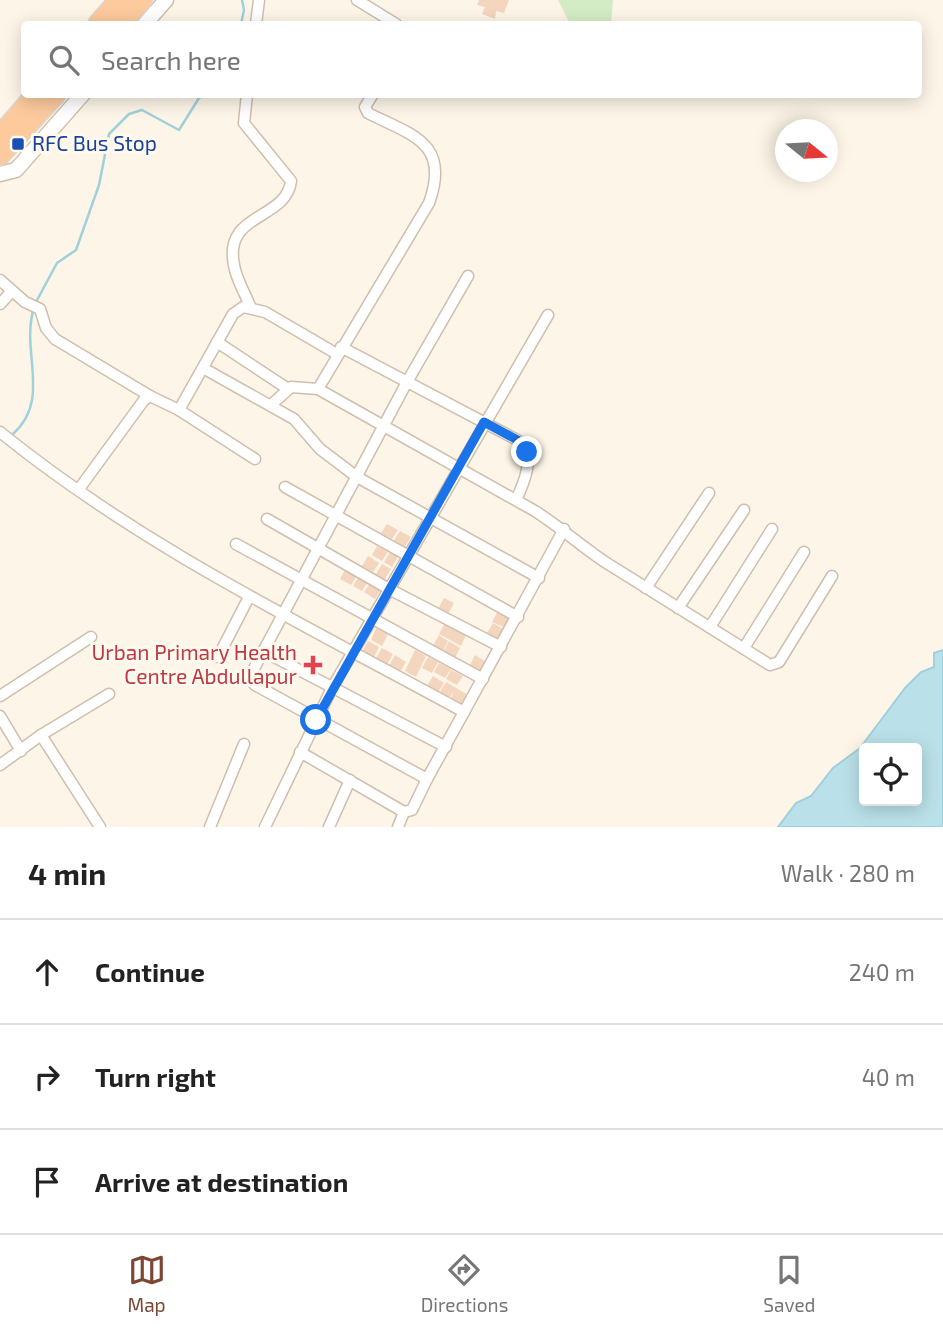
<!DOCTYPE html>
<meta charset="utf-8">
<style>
body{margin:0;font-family:"Exo 2",sans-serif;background:#f6f6f6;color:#222}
.controls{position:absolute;right:21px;bottom:21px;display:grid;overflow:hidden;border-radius:7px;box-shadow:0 4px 18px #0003}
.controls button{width:63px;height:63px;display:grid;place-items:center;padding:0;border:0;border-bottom:2px solid #e0e0e0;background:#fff;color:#222;font:35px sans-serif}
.compass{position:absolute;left:775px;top:119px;width:63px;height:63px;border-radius:50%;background:#fff;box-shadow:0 4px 18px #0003;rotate:108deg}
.stop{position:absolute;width:21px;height:21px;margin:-16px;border:5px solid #1a73e8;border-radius:50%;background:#fff}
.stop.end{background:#1a73e8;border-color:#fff;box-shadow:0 2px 7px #0008}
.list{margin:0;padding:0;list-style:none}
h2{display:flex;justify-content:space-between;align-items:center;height:91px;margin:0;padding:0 28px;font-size:30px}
h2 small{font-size:23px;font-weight:400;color:#767676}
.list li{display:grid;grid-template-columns:46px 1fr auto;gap:21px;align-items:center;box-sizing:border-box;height:105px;padding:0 28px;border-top:2px solid #e0e0e0}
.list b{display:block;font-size:26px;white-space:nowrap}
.list em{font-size:23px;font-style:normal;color:#767676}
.icon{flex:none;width:38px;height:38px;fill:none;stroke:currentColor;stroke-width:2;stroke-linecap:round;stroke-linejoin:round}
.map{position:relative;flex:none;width:943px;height:827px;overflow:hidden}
.search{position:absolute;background:#fff;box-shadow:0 4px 18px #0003;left:21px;right:21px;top:21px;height:77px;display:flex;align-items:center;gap:18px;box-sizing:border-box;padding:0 24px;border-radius:7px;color:#767676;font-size:26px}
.sheet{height:406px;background:#fff}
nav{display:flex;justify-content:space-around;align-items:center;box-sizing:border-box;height:98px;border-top:2px solid #e0e0e0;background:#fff;font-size:19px;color:#767676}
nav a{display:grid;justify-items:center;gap:4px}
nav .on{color:#7d4633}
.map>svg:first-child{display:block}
</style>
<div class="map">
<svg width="943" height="827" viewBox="0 0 943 827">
<rect width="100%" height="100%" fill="#fdf6e8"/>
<path fill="#d4ecc5" d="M558 0H613L611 24H570Z"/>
<path fill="#bae1e9" stroke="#a0d0db" stroke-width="2" fill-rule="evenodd" d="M943 650V827H778L796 803 811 796 833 768 860 748 905 688 921 672 934 667V653ZM864 748H917V801H864Z"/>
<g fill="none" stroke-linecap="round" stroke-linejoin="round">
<g stroke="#a0d0db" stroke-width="2.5">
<path d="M241 24 244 10 242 0"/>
<path d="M36 302 57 263 76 250 99 185 109 134 129 114 142 110 179 130 199 98 206 94"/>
<path d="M13 434C52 399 20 351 34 308"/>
</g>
</g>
<g fill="#f4d5be">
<path d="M479 0H509L504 13 496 11 495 19 482 14 485 7 477 5Z"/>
<path d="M387 524 398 530 392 539 381 533Z"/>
<path d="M400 531 411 537 405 547 394 540Z"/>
<path d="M377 546 388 552 382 561 372 555Z"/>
<path d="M390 552 398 557 392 567 384 562Z"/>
<path d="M368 556 379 563 373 572 362 566Z"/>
<path d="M382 564 391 569 385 579 376 574Z"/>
<path d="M345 570 357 576 351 585 340 579Z"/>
<path d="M359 576 368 582 362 591 353 586Z"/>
<path d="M370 583 381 589 375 599 364 592Z"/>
<path d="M444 598 454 603 448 614 438 609Z"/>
<path d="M498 611 511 618 506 628 492 622Z"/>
<path d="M445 623 466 635 461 646 439 634Z"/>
<path d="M493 623 505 630 500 640 486 635Z"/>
<path d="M376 628 388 634 382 646 371 640Z"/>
<path d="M439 635 448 641 443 651 433 646Z"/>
<path d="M368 641 379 647 374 657 363 650Z"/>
<path d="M449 641 460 648 455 658 443 653Z"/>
<path d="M382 648 393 654 387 665 376 658Z"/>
<path d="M415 650 426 656 416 677 405 671Z"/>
<path d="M395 655 406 662 400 672 389 666Z"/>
<path d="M475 655 488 663 483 673 469 667Z"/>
<path d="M428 657 438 662 432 673 422 668Z"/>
<path d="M439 663 451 669 445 678 434 672Z"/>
<path d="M451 670 463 676 457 685 446 679Z"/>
<path d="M433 676 444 683 438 692 427 686Z"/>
<path d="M446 682 468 695 462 704 451 698 454 691 450 697 440 692Z"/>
</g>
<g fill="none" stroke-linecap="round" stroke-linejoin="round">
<defs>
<g id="minor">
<path d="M357 0 396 24"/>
<path d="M256 24 259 0"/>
<path d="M247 94 244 123 291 181C286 221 223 212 234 265 236 279 245 293 250 306"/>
<path d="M0 280 25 302 40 309 46 328 55 339 150 396"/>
<path d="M0 304 12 291"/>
<path d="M217 342 288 389"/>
<path d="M341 347 521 442C535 458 524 483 516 500"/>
<path d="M203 368 294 419 320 449 357 477 539 578"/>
<path d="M318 389 429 203C451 142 411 135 368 113L365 107 373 94"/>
<path d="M271 405 291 387 318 389 535 511C560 527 581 546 605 562L770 665 779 662 832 576"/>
<path d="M179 410 255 459"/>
<path d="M0 432C142 547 305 625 464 712L564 529"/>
<path d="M285 487 518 617"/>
<path d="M79 489 144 400 150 396 179 410 233 314 243 307 265 312 337 354"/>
<path d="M267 519 389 589 501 647"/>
<path d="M236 544 483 679"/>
<path d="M646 588 709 493"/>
<path d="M678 608 744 510"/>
<path d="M710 627 772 529"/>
<path d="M744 648 804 552"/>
<path d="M263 651 446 747"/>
<path d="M218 657 249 597"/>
<path d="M0 696 91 637"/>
<path d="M464 712 427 779 255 685 249 678 407 382 468 276"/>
<path d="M0 716 21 751"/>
<path d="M41 735 100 827"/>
<path d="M300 752 404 812 398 827"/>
<path d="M0 765 41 735 109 694"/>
<path d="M404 812 412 810 427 779"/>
<path d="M210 827 244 744"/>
<path d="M265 827 332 688 548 315"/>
<path d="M329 827 350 780"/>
</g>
<g id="tertiary">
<path d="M145 24 166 0"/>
<path d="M0 174 16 170 83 94"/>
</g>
<g id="trunk">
<path d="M98 24 119 0"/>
<path d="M122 24 142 0"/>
<path d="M0 136 36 94"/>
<path d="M0 155 56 94"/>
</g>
</defs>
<use href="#minor" stroke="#d0beac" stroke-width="13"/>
<use href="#tertiary" stroke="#d0beac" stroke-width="17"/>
<use href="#trunk" stroke="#dcd5d0" stroke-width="22"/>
<use href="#minor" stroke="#fff" stroke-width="10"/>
<use href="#tertiary" stroke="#fff" stroke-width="14"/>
<use href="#trunk" stroke="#fcca9d" stroke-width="19"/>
</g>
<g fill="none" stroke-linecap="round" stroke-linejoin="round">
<path stroke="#1a73e8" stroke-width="9" d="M316 720 484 422 521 442 527 452"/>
</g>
<rect fill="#1a4fb4" stroke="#fff9ef" stroke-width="2.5" x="11" y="137" width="14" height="14" rx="3.5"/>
<path fill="#e0444e" stroke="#fff9ef" stroke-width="2.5" d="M309.5 654.5h7v7h7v7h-7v7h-7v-7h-7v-7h7z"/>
<g text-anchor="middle" stroke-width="6" stroke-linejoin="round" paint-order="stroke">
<g font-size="21" fill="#164399" stroke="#fff9ef" text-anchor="start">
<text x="32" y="151">RFC Bus Stop</text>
</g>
<g font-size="21" fill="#be3a42" stroke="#fff9ef" text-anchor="end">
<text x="297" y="660">Urban Primary Health<tspan x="297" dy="24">Centre Abdullapur</tspan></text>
</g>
</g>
</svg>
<div class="controls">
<button><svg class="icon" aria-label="locate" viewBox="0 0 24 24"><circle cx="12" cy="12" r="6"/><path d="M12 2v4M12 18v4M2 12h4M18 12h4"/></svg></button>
</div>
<svg class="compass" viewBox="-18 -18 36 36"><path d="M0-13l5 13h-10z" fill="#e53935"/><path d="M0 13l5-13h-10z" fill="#767676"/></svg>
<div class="stop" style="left:316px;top:720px"></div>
<div class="stop end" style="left:527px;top:452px"></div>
<div class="search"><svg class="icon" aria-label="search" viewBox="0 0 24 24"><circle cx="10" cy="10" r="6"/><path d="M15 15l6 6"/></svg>Search here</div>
</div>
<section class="sheet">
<h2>4 min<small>Walk · 280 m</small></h2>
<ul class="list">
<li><svg class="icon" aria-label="ahead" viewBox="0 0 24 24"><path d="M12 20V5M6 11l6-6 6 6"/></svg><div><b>Continue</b></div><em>240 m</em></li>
<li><svg class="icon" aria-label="right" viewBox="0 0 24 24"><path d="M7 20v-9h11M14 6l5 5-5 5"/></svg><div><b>Turn right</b></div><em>40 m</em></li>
<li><svg class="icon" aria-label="arrive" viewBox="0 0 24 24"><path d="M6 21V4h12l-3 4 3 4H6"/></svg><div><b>Arrive at destination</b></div></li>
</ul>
</section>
<nav>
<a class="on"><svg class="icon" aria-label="map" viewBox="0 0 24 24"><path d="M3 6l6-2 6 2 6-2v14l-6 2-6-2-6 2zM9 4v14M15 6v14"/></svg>Map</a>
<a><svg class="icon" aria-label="directions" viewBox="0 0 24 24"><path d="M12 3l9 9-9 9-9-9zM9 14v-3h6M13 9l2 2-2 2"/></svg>Directions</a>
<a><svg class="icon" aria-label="saved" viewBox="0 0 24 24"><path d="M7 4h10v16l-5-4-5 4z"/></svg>Saved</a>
</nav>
